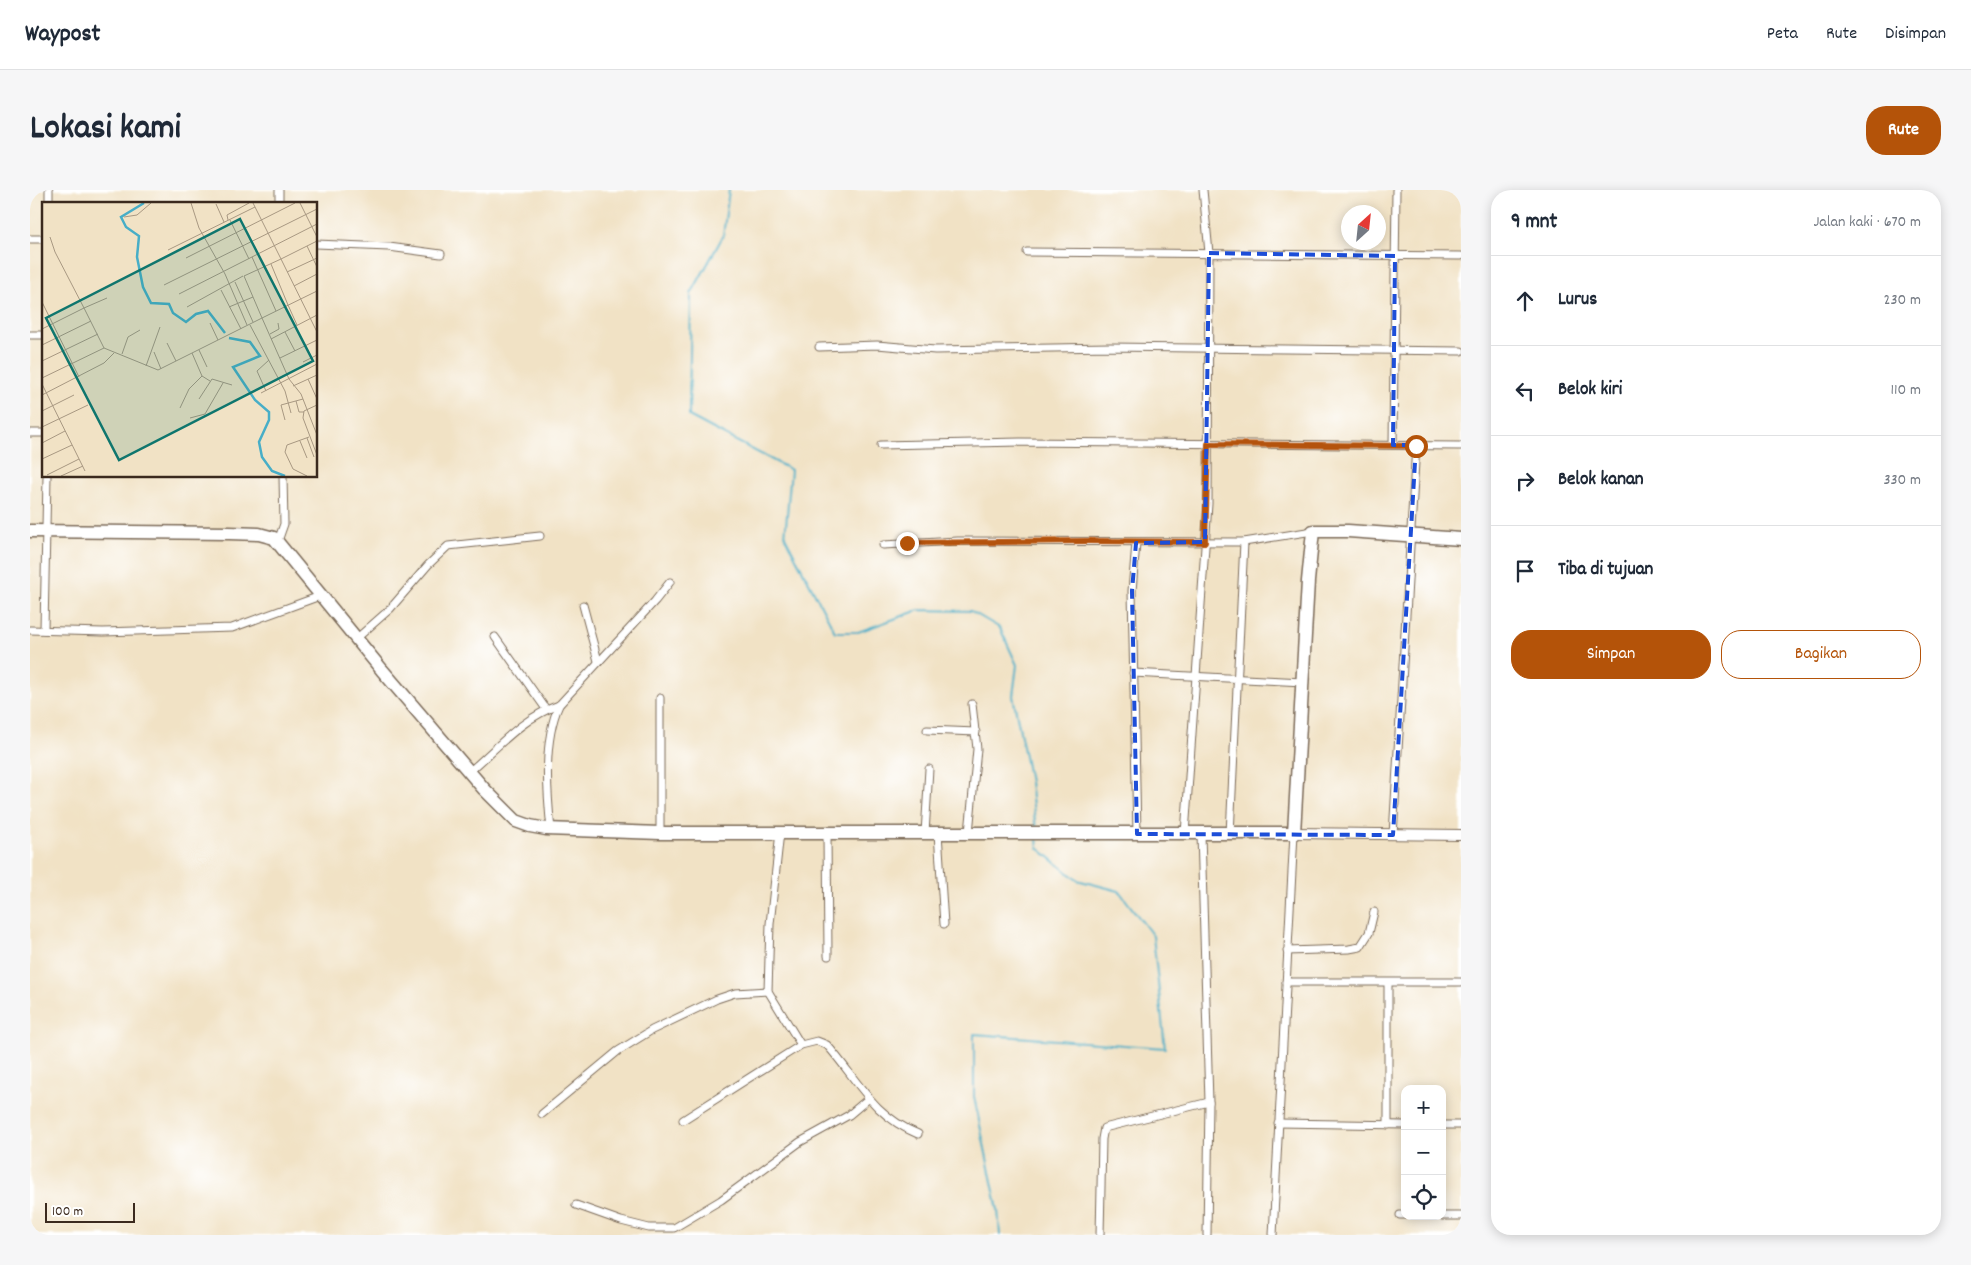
<!DOCTYPE html>
<html lang="id">
<meta charset="utf-8">
<style>
body{margin:0;font-family:Dekko,sans-serif;background:#f6f6f7;color:#1f2937}
.controls{position:absolute;right:15px;bottom:15px;display:grid;overflow:hidden;border-radius:10px;box-shadow:0 2px 12px #0003}
.controls button{width:45px;height:45px;display:grid;place-items:center;padding:0;border:0;border-bottom:1px solid #e0e1e3;background:#fff;color:#1f2937;font:25px sans-serif}
.compass{position:absolute;left:1311px;top:15px;width:45px;height:45px;border-radius:50%;background:#fff;box-shadow:0 2px 12px #0003;rotate:27deg}
.scale{position:absolute;left:15px;bottom:12px;width:90px;box-sizing:border-box;padding-left:5px;border:2px solid #3b2a1e;border-top:0;font-size:14px;line-height:18px;white-space:nowrap;color:#3b2a1e;-webkit-text-stroke:4px #fff;paint-order:stroke}
.stop{position:absolute;width:15px;height:15px;margin:-11px;border:4px solid #b45309;border-radius:50%;background:#fff}
.stop.end{background:#b45309;border-color:#fff;box-shadow:0 1px 5px #0008}
.list{margin:0;padding:0;list-style:none}
h2{display:flex;justify-content:space-between;align-items:center;height:65px;margin:0;padding:0 20px;font-size:21px}
h2 small{font-size:16px;font-weight:400;color:#747a83}
.list li{display:grid;grid-template-columns:32px 1fr auto;gap:15px;align-items:center;box-sizing:border-box;height:90px;padding:0 20px;border-top:1px solid #e0e1e3}
.list b{display:block;font-size:19px;white-space:nowrap}
.list em{font-size:16px;font-style:normal;color:#747a83}
.actions{display:flex;gap:10px;padding:15px 20px}
.actions a{flex:1;padding:11px 0;border:1px solid #b45309;border-radius:20px;text-align:center;font-size:18px;color:#b45309}
.actions .main{background:#b45309;color:#fff}
.icon{flex:none;width:28px;height:28px;fill:none;stroke:currentColor;stroke-width:2;stroke-linecap:round;stroke-linejoin:round}
.map{position:relative;flex:none;width:1431px;height:1045px;overflow:hidden;border-radius:20px}
header{display:flex;align-items:center;gap:30px;box-sizing:border-box;height:70px;padding:0 25px;background:#fff;border-bottom:1px solid #e0e1e3}
header strong{font-size:24px}
nav{display:flex;gap:28px;margin-inline-start:auto;font-size:18px}
.intro{display:flex;align-items:center;justify-content:space-between;box-sizing:border-box;height:120px;padding:0 30px}
h1{margin:0;font-size:35px}
.button{padding:12px 22px;border-radius:20px;background:#b45309;color:#fff;font-size:18px;font-weight:700}
main{display:flex;gap:30px;padding:0 30px}
aside{flex:1;background:#fff;border-radius:20px;box-shadow:0 2px 12px #0003}
.map>svg:first-child{display:block}
</style>
<header>
<strong>Waypost</strong>
<nav><a>Peta</a><a>Rute</a><a>Disimpan</a></nav>
</header>
<div class="intro"><h1>Lokasi kami</h1><a class="button">Rute</a></div>
<main>
<div class="map">
<svg width="1431" height="1045" viewBox="0 0 1431 1045">
<rect width="100%" height="100%" fill="#fff"/>
<filter id="ink" filterUnits="userSpaceOnUse"><feTurbulence type="fractalNoise" baseFrequency=".02" numOctaves="2"/><feDisplacementMap in="SourceGraphic" scale="10" xChannelSelector="R" yChannelSelector="G"/><feConvolveMatrix kernelMatrix="1 2 1 2 8 2 1 2 1" color-interpolation-filters="sRGB"/></filter>
<filter id="wash" filterUnits="userSpaceOnUse"><feTurbulence type="fractalNoise" baseFrequency=".0096" numOctaves="4" result="noise"/><feDisplacementMap in="SourceGraphic" scale="20" xChannelSelector="R" yChannelSelector="G"/><feGaussianBlur stdDeviation="1.12" result="paint"/><feColorMatrix in="noise" values="0 0 0 0 0 0 0 0 0 0 0 0 0 0 0 0 0 1.4 0 .05"/><feComposite in="paint" operator="in"/></filter>
<g filter="url(#wash)">
<rect width="100%" height="100%" fill="#f1e2c5"/>
<g fill="none" stroke-linecap="round" stroke-linejoin="round">
<g stroke="#48aec7" stroke-width="2">
<path d="M699 0 693 46 661 104 659 226 761 280 755 347 805 442H828L889 420 941 421 970 438 987 475 983 506 1000 592 1006 639"/>
<path d="M970 1045 968 1020 944 907V844L1135 858 1123 746 1089 701 1047 690 1008 658 1007 648"/>
</g>
</g>
</g>
<g filter="url(#ink)">
<g fill="none" stroke-linecap="round" stroke-linejoin="round">
<defs>
<g id="street">
<path d="M249 0V14"/>
<path d="M19 14V0"/>
<path d="M0 49H14"/>
<path d="M286 54 359 57 411 64"/>
<path d="M997 62 1431 66"/>
<path d="M0 145H14"/>
<path d="M789 157 847 155 905 160 1080 157 1431 161"/>
<path d="M0 243H14"/>
<path d="M851 255 990 252 1431 256"/>
<path d="M1363 255 1366 0"/>
<path d="M248 351 254 334 253 286"/>
<path d="M1106 353 1102 401 1107 644"/>
<path d="M853 355 928 351 1214 352 1283 341"/>
<path d="M553 415 568 471"/>
<path d="M0 440 73 442 202 438 290 406"/>
<path d="M14 440 17 286"/>
<path d="M465 447 516 519"/>
<path d="M326 449 360 419 398 375 418 356 510 346"/>
<path d="M1103 483 1273 492"/>
<path d="M630 508V643"/>
<path d="M897 540 946 542"/>
<path d="M439 582C467 558 493 527 529 515L625 411 640 392"/>
<path d="M521 640C517 601 513 551 529 515"/>
<path d="M750 642 740 734 738 801 771 855"/>
<path d="M797 643 798 766"/>
<path d="M895 643 899 579"/>
<path d="M908 643 914 734"/>
<path d="M939 643 947 559 942 514"/>
<path d="M1155 644 1178 314 1179 63 1173 0"/>
<path d="M1171 644 1179 912 1177 1045"/>
<path d="M1200 644 1214 352"/>
<path d="M1363 645 1386 255"/>
<path d="M1257 761 1319 759 1330 757 1339 743 1344 722"/>
<path d="M1256 792H1431"/>
<path d="M512 924 588 861 622 840 687 809 705 803 738 801"/>
<path d="M653 930 771 855 787 851 797 855C828 890 842 925 888 944"/>
<path d="M1248 933 1375 935"/>
<path d="M1358 935V794"/>
<path d="M1412 935H1431"/>
<path d="M546 1015 591 1031 619 1038H644L691 1010 770 952 819 925 838 909"/>
<path d="M1370 1025H1375"/>
<path d="M1412 1026H1431"/>
<path d="M1070 1045 1072 949 1074 938 1179 912"/>
<path d="M1243 1045 1264 643"/>
</g>
<path id="secondary" d="M1264 643 1431 645"/>
<path id="highway" d="M0 341 199 343 229 344 244 348 352 480 454 599 486 631 500 636 516 639 630 643H1264L1278 391 1283 341H1318L1431 349"/>
</defs>
<use href="#street" stroke="#7b6a58" stroke-width="9"/>
<use href="#secondary" stroke="#7b6a58" stroke-width="12"/>
<use href="#highway" stroke="#7b6a58" stroke-width="15"/>
<use href="#street" stroke="#fff" stroke-width="7"/>
<use href="#secondary" stroke="#fff" stroke-width="10"/>
<use href="#highway" stroke="#fff" stroke-width="12"/>
</g>
</g>
<g fill="none" stroke-linecap="round" stroke-linejoin="round" filter="url(#ink)">
<path stroke="#b45309" stroke-width="6" d="M877 353 1058 351 1175 352 1178 254 1386 256"/>
</g>
<path fill="none" stroke="#1d4ed8" stroke-width="4" stroke-dasharray="10 6" stroke-linejoin="round" d="M1179 63 1365 66 1363 255H1386L1363 645 1107 644 1102 401 1106 353 1175 352Z"/>
<g transform="translate(12 12)">
<rect width="275" height="275" fill="#f1e2c5"/>
<path fill="none" stroke="#48aec7" stroke-width="2.5" d="M102 1 79 15 84 25 97 34 95 55 101 85 109 101 127 102 131 111 144 120 154 112 166 109 183 131M187 136 208 140 218 154 191 165 213 198 227 210V218L217 240 220 255 230 269 243 274"/>
<path fill="none" stroke="#a89882" stroke-width="1" d="M149 1 157 26 183 72 205 123M258 1 275 35M174 2 182 20M82 15 95 13 109 1M186 18 185 13 207 1M188 18 207 57M8 35 13 50 42 106 65 96M265 44 275 65M126 48 213 5M210 55 234 109M144 56 253 1M239 57 275 130M239 57 275 39M229 62 246 103M245 70 275 56M193 80 211 120M122 83 275 7M252 84 275 72M179 88 199 127M275 89 220 116 247 177 259 192 275 233M137 92 275 22M0 100 37 175M246 103 255 123M145 105 201 74M187 105 211 95M168 121 176 138M208 123 243 189 249 211M0 127 42 106 62 146M243 130 253 149M228 132 237 127 236 121M229 137 275 113M125 141 134 159M0 143 49 119M157 148 165 165M112 150 119 167M150 151 160 174 168 179M80 152 86 135 98 128M238 156 275 138M0 159 56 132M261 160 275 153M104 164 118 125M0 176 62 146 116 168 220 116 202 74 239 57 211 1M266 177 275 197M0 182 43 269M251 184 275 173M224 189 215 169 227 158M219 191 275 162M0 193 62 161 72 151M157 197 170 177 190 183M254 199 257 210H262M275 203 262 209 261 216 275 253M138 206 147 187 160 174M0 209 32 193M148 216 163 212 181 181M243 218 239 203 261 197M0 225 46 203M265 236 272 255M258 239 265 256M0 241 23 229M0 257 30 243M5 273 37 257M19 274 41 264M265 274 251 267 243 250 245 243 267 235"/>
<path fill="#0f766e" fill-opacity="0.15" stroke="#0f766e" stroke-width="2.5" d="M198 17 271 159 77 258 4 116Z"/>
<rect width="275" height="275" fill="none" stroke="#3b2a1e" stroke-width="2.5"/>
</g>
</svg>
<div class="controls">
<button>+</button>
<button>−</button>
<button><svg class="icon" aria-label="locate" viewBox="0 0 24 24"><circle cx="12" cy="12" r="6"/><path d="M12 2v4M12 18v4M2 12h4M18 12h4"/></svg></button>
</div>
<svg class="compass" viewBox="-18 -18 36 36"><path d="M0-13l5 13h-10z" fill="#e53935"/><path d="M0 13l5-13h-10z" fill="#747a83"/></svg>
<div class="scale">100 m</div>
<div class="stop" style="left:1386px;top:256px"></div>
<div class="stop end" style="left:877px;top:353px"></div>
</div>
<aside>
<h2>9 mnt<small>Jalan kaki · 670 m</small></h2>
<ul class="list">
<li><svg class="icon" aria-label="ahead" viewBox="0 0 24 24"><path d="M12 20V5M6 11l6-6 6 6"/></svg><div><b>Lurus</b></div><em>230 m</em></li>
<li><svg class="icon" aria-label="left" viewBox="0 0 24 24"><path d="M17 20v-9H6M10 6l-5 5 5 5"/></svg><div><b>Belok kiri</b></div><em>110 m</em></li>
<li><svg class="icon" aria-label="right" viewBox="0 0 24 24"><path d="M7 20v-9h11M14 6l5 5-5 5"/></svg><div><b>Belok kanan</b></div><em>330 m</em></li>
<li><svg class="icon" aria-label="arrive" viewBox="0 0 24 24"><path d="M6 21V4h12l-3 4 3 4H6"/></svg><div><b>Tiba di tujuan</b></div></li>
</ul>
<div class="actions"><a class="main">Simpan</a><a>Bagikan</a></div>
</aside>
</main>
